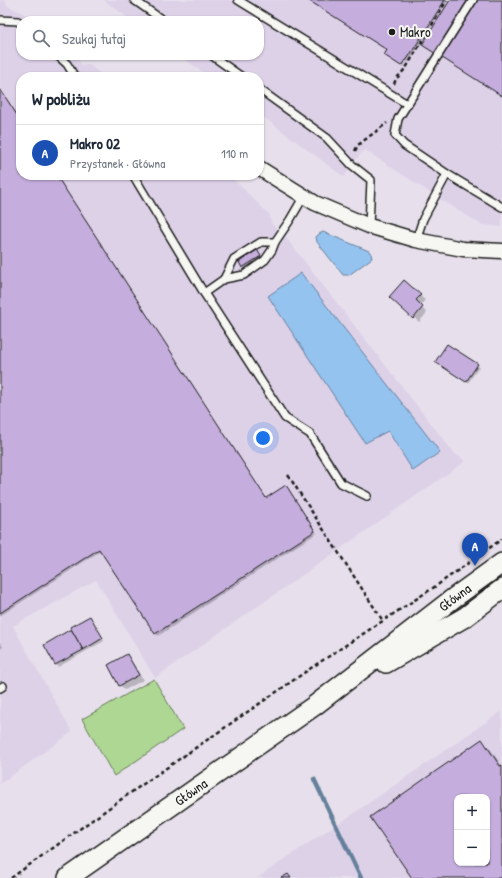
<!DOCTYPE html>
<html lang="pl">
<meta charset="utf-8">
<style>
body{margin:0;font-family:"Patrick Hand",sans-serif;background:#f6f6f7;color:#1f2937}
.controls{position:absolute;right:12px;bottom:12px;display:grid;overflow:hidden;border-radius:8px;box-shadow:0 1px 3px #0004}
.controls button{width:36px;height:36px;display:grid;place-items:center;padding:0;border:0;border-bottom:1px solid #e0e1e3;background:#fff;color:#1f2937;font:20px sans-serif}
.you{position:absolute;left:263px;top:438px;width:14px;height:14px;margin:-10px;border:3px solid #fff;border-radius:50%;background:#1a73e8;box-shadow:0 0 0 6px #1a73e833}
.badge{display:grid;place-items:center;width:26px;height:26px;border-radius:50%;background:#111827;color:#fff;font-size:13px;font-weight:700}
.pin{position:absolute;translate:-50% -33px;filter:drop-shadow(0 1px 2px #0008)}
.pin::after{content:'';position:absolute;top:21px;width:14px;height:12px;background:inherit;clip-path:polygon(0 0,100% 0,50% 100%)}
.list{margin:0;padding:0;list-style:none}
h2{display:flex;justify-content:space-between;align-items:center;height:52px;margin:0;padding:0 16px;font-size:17px}
h2 small{font-size:13px;font-weight:400;color:#747a83}
.list li{display:grid;grid-template-columns:26px 1fr auto;gap:12px;align-items:center;box-sizing:border-box;height:56px;padding:0 16px;border-top:1px solid #e0e1e3}
.list b{display:block;font-size:15px;white-space:nowrap}
.list p{margin:0;font-size:13px;white-space:nowrap;color:#747a83}
.list em{font-size:13px;font-style:normal;color:#747a83}
.icon{flex:none;width:22px;height:22px;fill:none;stroke:currentColor;stroke-width:2;stroke-linecap:round;stroke-linejoin:round}
.map{position:relative;flex:none;width:502px;height:878px;overflow:hidden}
.search{position:absolute;background:#fff;box-shadow:0 1px 3px #0004;left:16px;top:16px;width:248px;height:44px;display:flex;align-items:center;gap:10px;box-sizing:border-box;padding:0 14px;border-radius:16px;color:#747a83;font-size:15px}
.panel{position:absolute;background:#fff;box-shadow:0 1px 3px #0004;left:16px;top:72px;width:248px;height:108px;border-radius:16px}
.map>svg:first-child{display:block}
</style>
<div class="map">
<svg width="502" height="878" viewBox="0 0 502 878">
<rect width="100%" height="100%" fill="#e7e0ec"/>
<filter id="ink" filterUnits="userSpaceOnUse"><feTurbulence type="fractalNoise" baseFrequency=".025" numOctaves="2"/><feDisplacementMap in="SourceGraphic" scale="8" xChannelSelector="R" yChannelSelector="G"/><feConvolveMatrix kernelMatrix="1 2 1 2 8 2 1 2 1" color-interpolation-filters="sRGB"/></filter>
<g filter="url(#ink)">
<g fill="#ddd1e8" fill-rule="evenodd">
<path d="M0 0H5L8 6 23 13 33 21H21V55H76L82 66 88 64 105 77H21V175H229L270 215 271 223 287 239 454 453 466 461 155 678 96 580 13 626 72 732 0 784Z"/>
<path d="M104 0H502V227L482 225 435 196 365 150 362 152 344 177 259 114V77H209L179 55H259V21H132Z"/>
<path d="M502 711V878H257L329 829 344 820ZM457 797H487V863H457Z"/>
</g>
<path fill="#aed794" stroke="#657a58" d="M154 679 183 729 114 776 82 719Z"/>
<g fill="#95c3f0" stroke="#65809b">
<path d="M323 232 369 251 371 254 372 258 349 275H343L317 242 316 237 319 234Z"/>
<path d="M301 273 440 452 413 471 388 431 365 443 268 296Z"/>
</g>
<g fill="#0003" fill-rule="evenodd">
<path d="M308 0H448L409 63 407 61 403 67 385 55 388 50Z"/>
<path d="M0 89 21 122V175H56L266 499 288 489 317 533 158 636 102 550 0 616Z"/>
<path d="M259 254 262 258 245 269 243 267Z"/>
<path d="M420 296 425 300 420 306 427 313 419 322 395 302Z"/>
<path d="M439 364 477 365 479 367 468 383Z"/>
<path d="M90 617 104 641 58 667 56 665 45 645 73 630Z"/>
<path d="M0 642 3 647 0 649Z"/>
<path d="M127 655 131 660 143 680 125 690 120 685Z"/>
<path d="M482 741 491 750 502 766V878H413ZM457 797H487V863H457Z"/>
</g>
<g fill="none" stroke-linecap="round" stroke-linejoin="round">
<path stroke="#65809b" stroke-width="4.5" d="M314 779 361 878"/>
</g>
<g fill="#c5aedd" stroke="#1c1c1c" fill-rule="evenodd">
<path d="M308 0H445L406 61 405 60 401 66 384 55 387 50Z"/>
<path d="M450 0H502V96L422 45Z"/>
<path d="M0 89 21 121V175H56L266 498 286 485 315 531 155 634 99 549 0 613Z"/>
<path d="M257 250 261 256 242 268 239 262Z"/>
<path d="M404 280 421 295 416 300 423 307 413 319 389 297Z"/>
<path d="M447 344 478 364 466 382 435 362Z"/>
<path d="M90 616 103 638 83 650 70 627Z"/>
<path d="M71 629 83 650 55 665 44 645Z"/>
<path d="M127 654 139 675 119 686 108 665Z"/>
<path d="M482 739 500 766 502 765V878H412L370 817ZM457 797H487V863H457Z"/>
<path d="M288 874 291 878H281Z"/>
</g>
<g fill="none" stroke-linecap="round" stroke-linejoin="round">
<defs>
<g id="lane">
<path d="M134 0 164 21"/>
<path d="M238 0 407 104"/>
<path d="M473 0 398 119 395 135 404 145 447 174 502 207"/>
<path d="M0 20 18 21 21 24"/>
<path d="M57 55 67 64 75 77"/>
<path d="M211 55 242 77"/>
<path d="M259 89 327 138 352 165 371 180 369 226"/>
<path d="M133 175 204 293 285 418 310 434 341 483 367 496"/>
<path d="M416 240 423 219 447 174"/>
<path d="M224 279 234 259 261 242H275"/>
<path d="M204 293 224 279 244 275 265 260 272 250 275 242 290 220 304 196"/>
<path d="M0 688 3 686"/>
</g>
<path id="street" d="M259 168 315 203 369 226 416 240 463 249 502 251"/>
<g id="secondary">
<path d="M386 663 465 617 502 589"/>
<path id="s1" d="M68 878 314 706 455 597 502 563"/>
</g>
</defs>
<use href="#lane" stroke="#1c1c1c" stroke-width="10"/>
<use href="#street" stroke="#1c1c1c" stroke-width="17"/>
<use href="#secondary" stroke="#1c1c1c" stroke-width="22"/>
<g stroke="#1c1c1c" stroke-width="2.5" stroke-dasharray="4 3" stroke-linecap="butt">
<path d="M394 84 396 79 406 68 447 0"/>
<path d="M355 151 358 145 387 123"/>
<path d="M288 475 383 621"/>
<path d="M11 878 123 798 314 666 436 586 502 539"/>
</g>
<use href="#lane" stroke="#f6f6f2" stroke-width="7"/>
<use href="#street" stroke="#f6f6f2" stroke-width="14"/>
<use href="#secondary" stroke="#f6f6f2" stroke-width="19"/>
</g>
</g>
<circle fill="#1c1c1c" stroke="#f6f6f2" stroke-width="1.5" cx="392" cy="32" r="4"/>
<g text-anchor="middle" stroke-width="4" stroke-linejoin="round" paint-order="stroke">
<g font-size="14" fill="#1c1c1c" stroke="#f6f6f2" text-anchor="start">
<text x="400" y="37">Makro</text>
</g>
<g font-size="14" fill="#1c1c1c" stroke="#f6f6f2">
<text dy="5" stroke="none"><textPath href="#s1" startOffset="478">Główna</textPath></text>
<text dy="5" stroke="none"><textPath href="#s1" startOffset="150">Główna</textPath></text>
</g>
</g>
</svg>
<div class="controls">
<button>+</button>
<button>−</button>
</div>
<div class="you"></div>
<div class="pin badge" style="left:475px;top:566px;background:#1a4fb4">A</div>
<div class="search"><svg class="icon" aria-label="search" viewBox="0 0 24 24"><circle cx="10" cy="10" r="6"/><path d="M15 15l6 6"/></svg>Szukaj tutaj</div>
<section class="panel">
<h2>W pobliżu<small></small></h2>
<ul class="list">
<li><span class="badge" style="background:#1a4fb4">A</span><div><b>Makro 02</b><p>Przystanek · Główna</p></div><em>110 m</em></li>
</ul>
</section>
</div>
